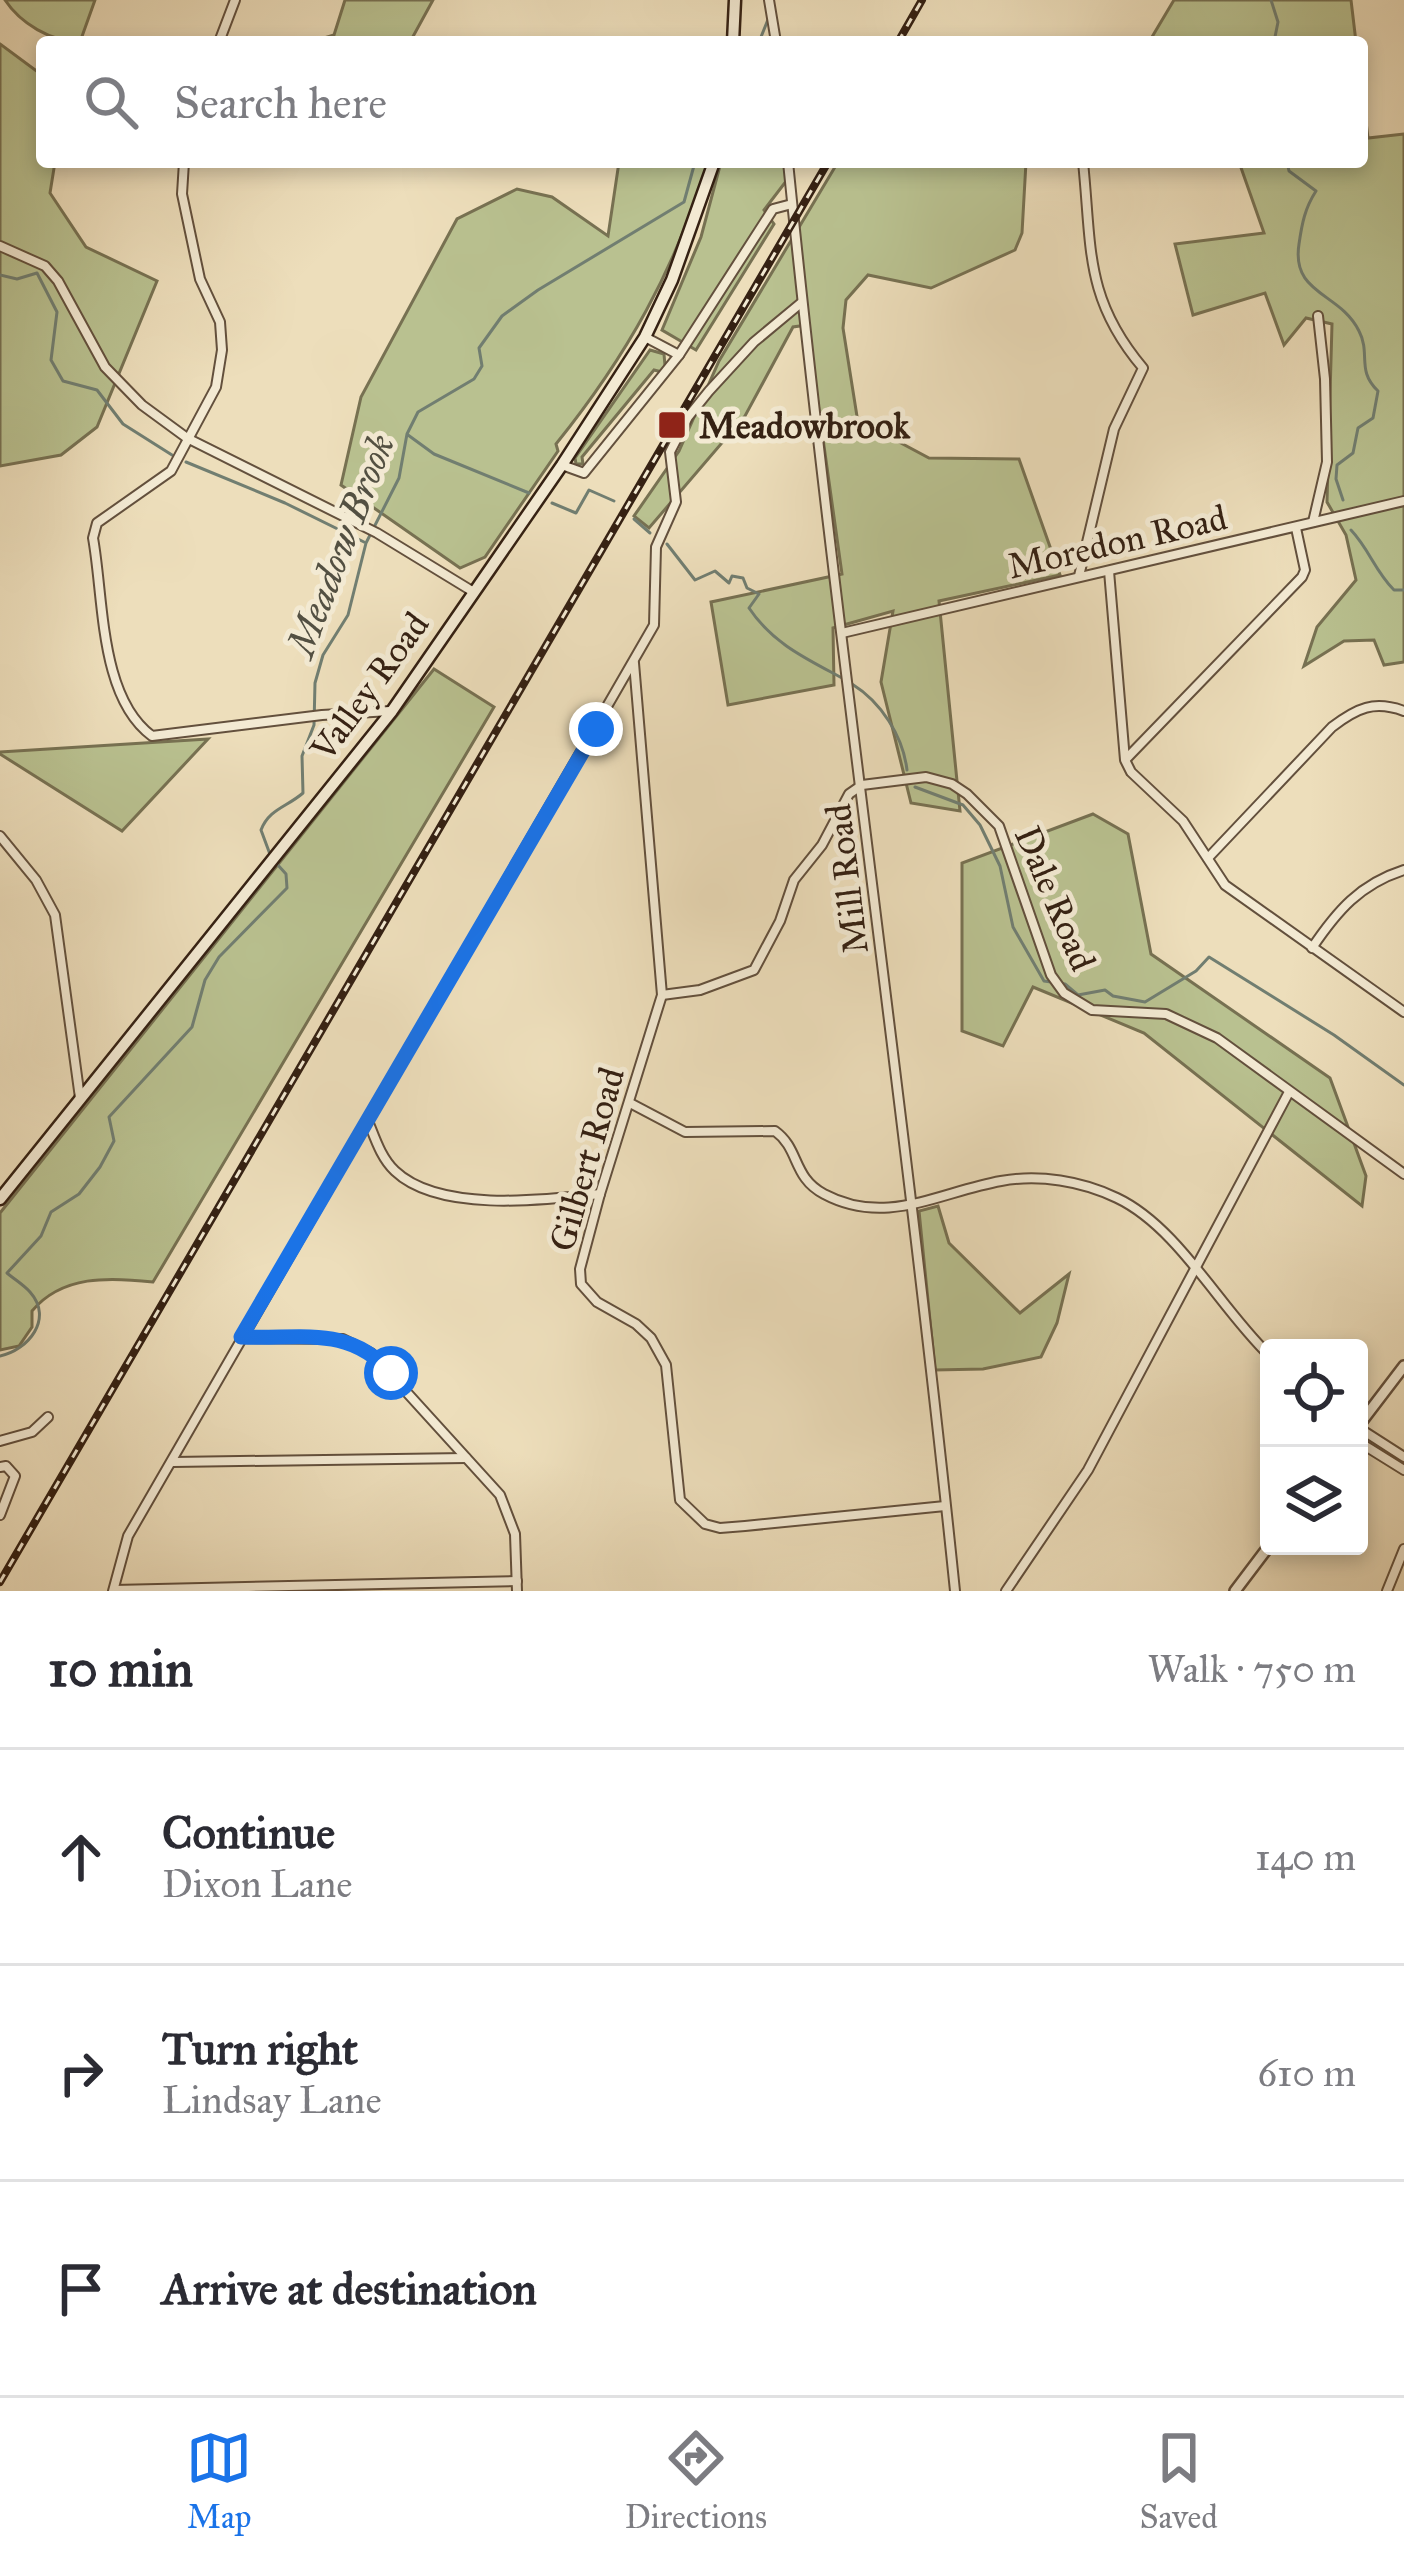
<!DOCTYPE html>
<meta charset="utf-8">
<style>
body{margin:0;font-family:"IM FELL Great Primer",serif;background:#f7f7f7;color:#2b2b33}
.controls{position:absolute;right:36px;bottom:36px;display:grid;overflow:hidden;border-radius:12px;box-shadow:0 6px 18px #0003}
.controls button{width:108px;height:108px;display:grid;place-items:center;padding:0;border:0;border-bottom:3px solid #e1e1e2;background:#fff;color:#2b2b33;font:60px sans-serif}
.stop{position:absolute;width:36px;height:36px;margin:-27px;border:9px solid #1a73e8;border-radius:50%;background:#fff}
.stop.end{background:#1a73e8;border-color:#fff;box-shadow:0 3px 12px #0008}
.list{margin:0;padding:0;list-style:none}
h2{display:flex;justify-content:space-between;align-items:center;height:156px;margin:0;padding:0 48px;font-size:51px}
h2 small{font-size:39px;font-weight:400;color:#7c7c81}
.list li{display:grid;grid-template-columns:78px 1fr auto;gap:36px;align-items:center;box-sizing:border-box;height:216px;padding:0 48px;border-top:3px solid #e1e1e2}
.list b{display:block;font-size:45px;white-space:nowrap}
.list p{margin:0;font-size:39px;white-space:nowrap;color:#7c7c81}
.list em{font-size:39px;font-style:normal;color:#7c7c81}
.icon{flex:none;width:66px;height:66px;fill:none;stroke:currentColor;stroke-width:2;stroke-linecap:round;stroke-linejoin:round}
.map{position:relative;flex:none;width:1404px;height:1591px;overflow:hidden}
.search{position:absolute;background:#fff;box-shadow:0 6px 18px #0003;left:36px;right:36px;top:36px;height:132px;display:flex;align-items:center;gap:30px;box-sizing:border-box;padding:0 42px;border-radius:12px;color:#7c7c81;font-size:45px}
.sheet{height:804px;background:#fff}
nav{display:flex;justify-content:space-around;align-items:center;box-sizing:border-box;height:168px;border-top:3px solid #e1e1e2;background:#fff;font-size:33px;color:#7c7c81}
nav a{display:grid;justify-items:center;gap:6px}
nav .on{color:#1a73e8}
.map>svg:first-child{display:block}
</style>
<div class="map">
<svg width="1404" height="1591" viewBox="0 0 1404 1591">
<rect width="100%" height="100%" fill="#eddebb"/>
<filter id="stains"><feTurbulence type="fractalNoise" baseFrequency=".00167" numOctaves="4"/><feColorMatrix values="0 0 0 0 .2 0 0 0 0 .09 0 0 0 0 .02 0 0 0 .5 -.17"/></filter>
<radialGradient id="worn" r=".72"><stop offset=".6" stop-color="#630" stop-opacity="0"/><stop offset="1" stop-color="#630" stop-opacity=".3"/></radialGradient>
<g fill="#b9c190" stroke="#777152" stroke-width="3">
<path d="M5 0H95L80 42C51 42 20 23 5 0Z"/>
<path d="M345 0H433L410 42H311L334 35Z"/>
<path d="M1174 0H1351L1356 42H1149Z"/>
<path d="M0 44 42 75V162H55L50 193 86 247 157 281 97 427 61 455 0 466Z"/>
<path d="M1362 89 1368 138 1404 134V662L1384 665 1374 640 1344 641 1304 666 1317 627 1356 580 1346 535 1327 502 1332 324 1306 318 1284 345 1265 293 1193 315 1175 244 1264 233 1239 162H1362Z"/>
<path d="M619 162H708C675 270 627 356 556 444L558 451 485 557 460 568 341 485 361 397 457 219 517 189 552 197 608 236Z"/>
<path d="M721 162H784L787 180 764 210 774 224 696 350 662 330 701 237Z"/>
<path d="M838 162H1026L1022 233 1015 250 931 288 868 275 846 300 843 328 859 429 871 427 929 458 1019 459 1060 575 939 601 960 811 911 803 881 682 893 611 833 628 834 685 728 705 711 602 842 574 807 325 793 327 745 416 649 528 634 516 679 451 719 361Z"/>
<path d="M650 350 664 354 665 366 662 372 654 370 582 457 583 464H576L575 458Z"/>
<path d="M434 669 494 707 153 1282C109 1277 62 1275 32 1311V1327L19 1346 0 1350V1213Z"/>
<path d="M208 739 122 831 0 754V752Z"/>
<path d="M1093 814 1128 834 1151 954 1330 1078 1366 1176 1362 1206 1144 1033 1033 987 1003 1046 962 1031V863Z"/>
<path d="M938 1206 949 1243 1020 1313 1069 1274 1057 1323 1041 1357 983 1369 935 1370 919 1211Z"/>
</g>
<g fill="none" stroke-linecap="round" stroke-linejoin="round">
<g stroke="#717e71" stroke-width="3">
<path d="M1271 0 1278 22 1274 42"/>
<path d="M759 42 769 17"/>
<path d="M1287 162 1289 171 1316 191C1305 208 1302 223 1299 244 1291 295 1340 292 1359 331 1371 354 1356 370 1378 391L1373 418 1358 428 1353 453 1337 465 1336 479 1343 500"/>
<path d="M0 275 17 279 37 273 57 312 51 360 63 381 97 390 123 424 172 455"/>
<path d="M408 435 434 454 529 493"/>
<path d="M186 462 285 503 364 542"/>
<path d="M552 503 576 513 589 490 614 501"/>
<path d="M634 519 650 533"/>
<path d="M1351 530C1369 549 1375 571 1394 590H1404"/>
<path d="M667 544 695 580 715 571 729 583 732 576 743 578 747 588 759 594 749 608C773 644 807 659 844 679"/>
<path d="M852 684C881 702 903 736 907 770"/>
<path d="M915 787 963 805 980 825 1000 866 1013 927 1044 981 1065 984 1078 995 1105 990 1113 996 1145 1002 1196 971 1209 957 1334 1035 1404 1085"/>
<path d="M271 857 261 830C269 809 287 807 303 793L302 756 314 725 315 683 323 655 348 615 366 543 399 478 407 434 418 412 474 379 482 366 479 348 502 316 538 290 684 202 695 162"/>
<path d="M0 1356C28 1350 54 1319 30 1292 24 1285 14 1279 7 1273L41 1236 51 1212 79 1194 100 1167 114 1141 109 1117 192 1027 205 980 219 957 287 888 286 874 277 864"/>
</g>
<defs>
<g id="minor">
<path d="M769 0 776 42"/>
<path d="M219 42 235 0"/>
<path d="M184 162 182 194 200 279 220 322 222 350 216 387 171 471 97 523 93 538C104 598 99 697 152 736L322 715 390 711"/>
<path d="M788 162C836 639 906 1114 955 1591"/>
<path d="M0 246 45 266 58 281 105 367 142 405 187 438 377 533 472 591"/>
<path d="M645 337 679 355"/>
<path d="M562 465 584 473 679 355 773 209 792 204"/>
<path d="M1313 522 1327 462 1325 379 1318 316"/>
<path d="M1109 571 1125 760 1131 772 1183 821 1225 885 1404 1012"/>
<path d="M1079 576 1114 429 1143 368C1084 298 1092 248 1083 162"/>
<path d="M842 633 1404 501"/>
<path d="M634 663 662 995 600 1194 580 1269 581 1284 597 1302 636 1324 651 1338 666 1365 680 1500 705 1524 720 1528 745 1526 945 1506"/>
<path d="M1126 759 1302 577 1305 570 1296 528"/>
<path d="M0 836 36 880 55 915 80 1098"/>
<path d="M1208 858 1332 727C1357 708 1374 700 1404 711"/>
<path d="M1312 948C1337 911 1360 884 1404 870"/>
<path d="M662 995 700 990 754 970 780 921 794 880 822 845 849 794 862 785 926 777 952 784 967 794 999 826 1051 975 1064 993 1092 1010 1166 1014 1217 1038 1404 1174"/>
<path d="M630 1103 685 1132 775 1131C800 1149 792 1177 824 1194 886 1227 939 1192 1001 1181 1039 1174 1082 1181 1117 1198 1178 1227 1220 1308 1269 1355"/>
<path d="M368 1121C375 1138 381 1158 395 1171 439 1213 545 1200 600 1194"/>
<path d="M241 1338 343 1339 371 1353 500 1495 515 1534 517 1591"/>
<path d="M1359 1428 1404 1457"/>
<path d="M0 1441 32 1432 48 1417"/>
<path d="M1359 1442 1404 1470"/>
<path d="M173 1462 466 1458"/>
<path d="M0 1467 6 1466 15 1476 0 1515"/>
<path d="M114 1590 517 1581"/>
<path d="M113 1591 128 1536 654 625 656 547 676 502 670 452 688 417 709 391 754 342 801 303"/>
<path d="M1006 1591 1088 1470 1289 1092"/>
<path d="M1387 1591 1404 1549"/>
</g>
<g id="tertiary">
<path d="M1359 1425 1404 1366"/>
<path d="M1235 1591 1269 1546"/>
</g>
<g id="secondary">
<path d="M733 42 735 0"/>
<path d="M0 1199 392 711 562 465 645 337 672 280 714 162"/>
</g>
</defs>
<use href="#minor" stroke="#63503d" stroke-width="12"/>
<use href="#tertiary" stroke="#63503d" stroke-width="14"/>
<use href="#secondary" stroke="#352113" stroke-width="15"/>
<use href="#minor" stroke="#f3ead3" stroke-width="8"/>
<use href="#tertiary" stroke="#f3ead3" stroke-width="9"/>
<use href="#secondary" stroke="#f3ead3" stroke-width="10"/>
<defs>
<g id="rail">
<path d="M898 42 922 0"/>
<path d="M0 1582 828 162"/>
</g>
</defs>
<use href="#rail" stroke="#352113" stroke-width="8"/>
<use href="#rail" stroke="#f3ead3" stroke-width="3" stroke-dasharray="9" stroke-linecap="butt"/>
</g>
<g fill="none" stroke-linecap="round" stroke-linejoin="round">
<path stroke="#1a73e8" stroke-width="15" d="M391 1373C348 1324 300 1340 241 1337L596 729"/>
</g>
<rect fill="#8f2418" stroke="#f3ead3" stroke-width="4.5" x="657" y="410" width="30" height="30" rx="6"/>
<g text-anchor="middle" stroke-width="10" stroke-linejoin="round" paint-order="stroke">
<g font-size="36" font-weight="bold" fill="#352113" stroke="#f3ead3" text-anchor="start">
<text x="699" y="438">Meadowbrook</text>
</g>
<g font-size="36" fill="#352113" stroke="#f3ead3">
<text transform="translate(1117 541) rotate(-13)" y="13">Moredon Road</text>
<text transform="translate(369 686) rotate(-54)" y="13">Valley Road</text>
<text transform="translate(846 879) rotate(-97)" y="13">Mill Road</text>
<text transform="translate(1056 898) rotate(67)" y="13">Dale Road</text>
<text transform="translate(586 1159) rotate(-74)" y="13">Gilbert Road</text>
</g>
<g font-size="39" font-style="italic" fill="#535042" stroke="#f3ead3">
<text transform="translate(340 545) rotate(-69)" y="14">Meadow Brook</text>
</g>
</g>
<rect width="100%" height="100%" filter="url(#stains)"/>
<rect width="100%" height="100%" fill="url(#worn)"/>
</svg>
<div class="controls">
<button><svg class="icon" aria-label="locate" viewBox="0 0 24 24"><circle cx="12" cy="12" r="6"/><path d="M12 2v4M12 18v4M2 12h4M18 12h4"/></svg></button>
<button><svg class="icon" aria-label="layers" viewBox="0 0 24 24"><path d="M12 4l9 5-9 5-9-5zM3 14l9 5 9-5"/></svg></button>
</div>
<div class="stop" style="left:391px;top:1373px"></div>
<div class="stop end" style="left:596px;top:729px"></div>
<div class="search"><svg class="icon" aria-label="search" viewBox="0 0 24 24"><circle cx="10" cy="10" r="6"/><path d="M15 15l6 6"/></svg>Search here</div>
</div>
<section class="sheet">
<h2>10 min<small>Walk · 750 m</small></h2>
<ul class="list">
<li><svg class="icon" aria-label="ahead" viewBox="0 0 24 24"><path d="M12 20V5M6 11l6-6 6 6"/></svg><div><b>Continue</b><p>Dixon Lane</p></div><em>140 m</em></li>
<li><svg class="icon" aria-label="right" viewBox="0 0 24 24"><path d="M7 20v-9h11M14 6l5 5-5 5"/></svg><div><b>Turn right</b><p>Lindsay Lane</p></div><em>610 m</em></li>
<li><svg class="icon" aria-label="arrive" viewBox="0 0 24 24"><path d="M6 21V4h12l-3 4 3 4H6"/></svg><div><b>Arrive at destination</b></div></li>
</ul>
</section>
<nav>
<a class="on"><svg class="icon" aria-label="map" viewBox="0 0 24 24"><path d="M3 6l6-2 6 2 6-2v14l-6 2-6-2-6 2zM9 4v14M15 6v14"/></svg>Map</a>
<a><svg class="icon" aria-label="directions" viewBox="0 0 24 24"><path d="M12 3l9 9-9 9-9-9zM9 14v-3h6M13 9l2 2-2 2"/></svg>Directions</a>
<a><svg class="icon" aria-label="saved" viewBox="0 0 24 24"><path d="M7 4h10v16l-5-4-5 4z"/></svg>Saved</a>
</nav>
